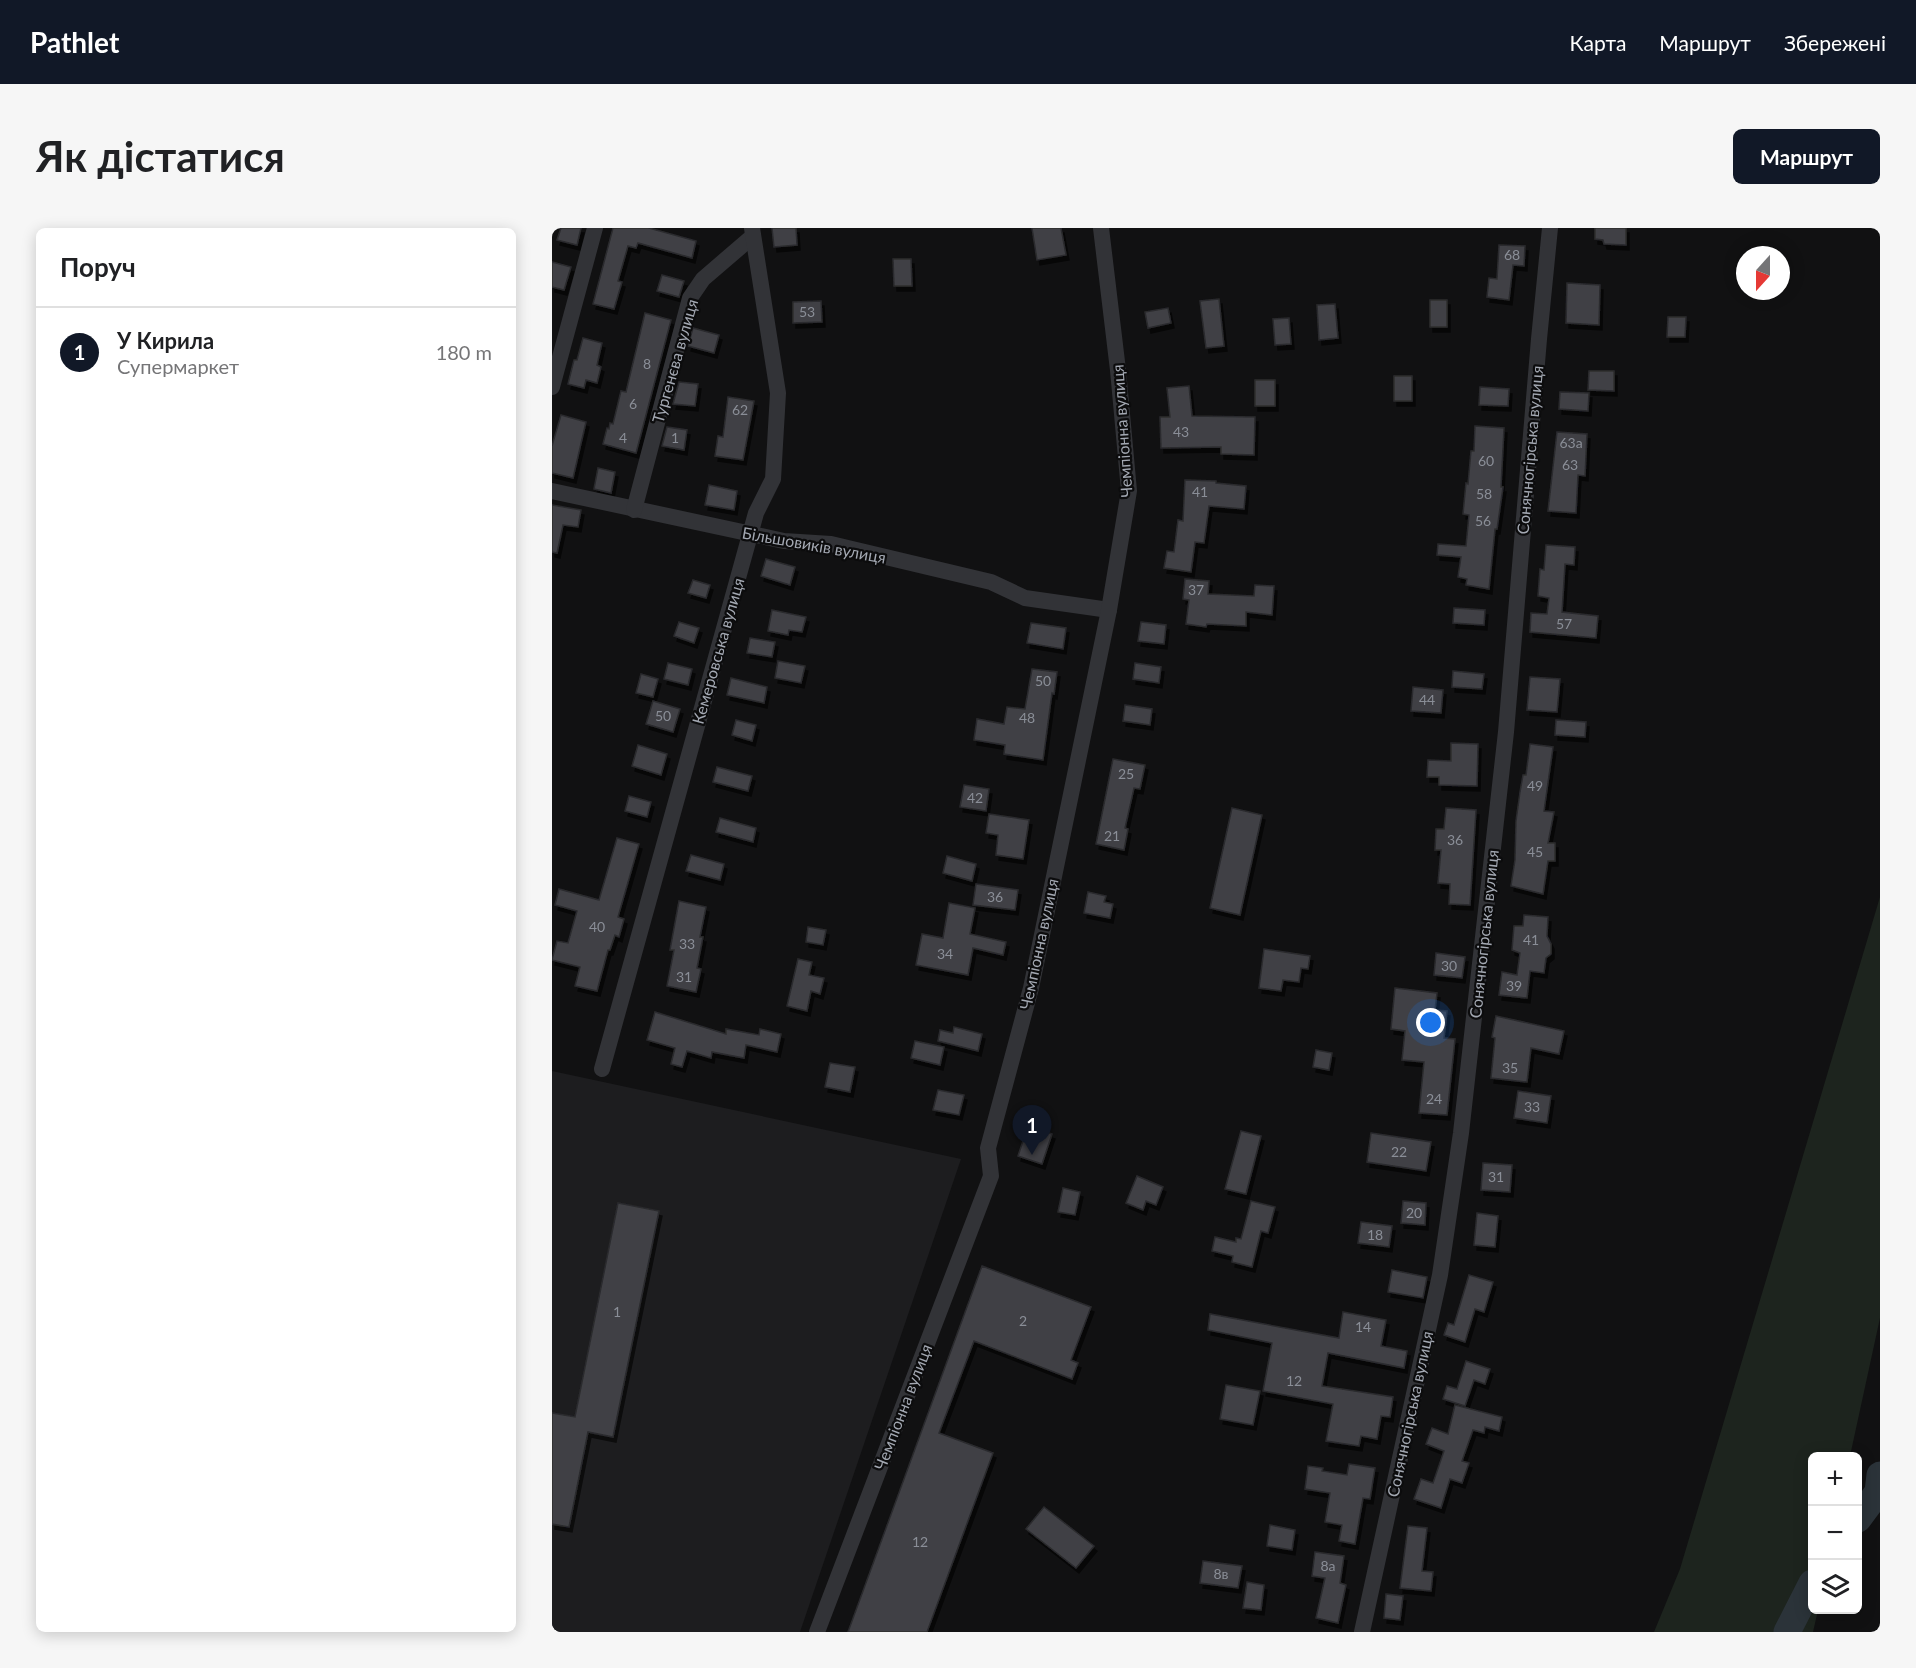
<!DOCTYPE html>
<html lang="uk">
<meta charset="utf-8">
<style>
body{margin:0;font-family:Lato,sans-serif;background:#f6f6f6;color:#202124}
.controls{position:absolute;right:18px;bottom:18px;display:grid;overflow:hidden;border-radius:9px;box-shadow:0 3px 15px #0003}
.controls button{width:54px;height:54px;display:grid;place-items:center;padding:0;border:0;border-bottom:2px solid #e0e0e0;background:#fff;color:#202124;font:30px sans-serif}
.compass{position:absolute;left:1184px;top:18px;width:54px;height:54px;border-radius:50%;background:#fff;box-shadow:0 3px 15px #0003;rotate:201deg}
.you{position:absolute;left:879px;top:795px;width:21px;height:21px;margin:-15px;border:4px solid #fff;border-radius:50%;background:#1a73e8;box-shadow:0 0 0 9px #1a73e833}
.badge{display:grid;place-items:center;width:39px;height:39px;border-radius:50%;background:#111827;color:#fff;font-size:20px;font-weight:700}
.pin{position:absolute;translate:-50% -50px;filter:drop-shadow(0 2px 3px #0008)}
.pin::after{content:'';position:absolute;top:32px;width:21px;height:18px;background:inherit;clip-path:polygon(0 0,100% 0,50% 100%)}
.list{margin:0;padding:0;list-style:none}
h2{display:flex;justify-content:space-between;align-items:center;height:78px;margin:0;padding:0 24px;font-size:26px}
h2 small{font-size:20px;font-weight:400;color:#757577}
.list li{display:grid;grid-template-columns:39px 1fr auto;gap:18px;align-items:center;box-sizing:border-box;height:90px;padding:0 24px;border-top:2px solid #e0e0e0}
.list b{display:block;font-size:22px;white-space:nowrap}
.list p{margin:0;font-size:20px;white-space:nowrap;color:#757577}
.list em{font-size:20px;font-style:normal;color:#757577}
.icon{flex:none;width:33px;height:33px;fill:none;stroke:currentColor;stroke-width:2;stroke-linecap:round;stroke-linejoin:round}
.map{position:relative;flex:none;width:1328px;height:1404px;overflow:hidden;border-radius:9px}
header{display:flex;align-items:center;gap:36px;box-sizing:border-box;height:84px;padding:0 30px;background:#111827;color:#fff}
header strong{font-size:28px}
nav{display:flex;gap:33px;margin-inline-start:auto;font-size:21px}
.intro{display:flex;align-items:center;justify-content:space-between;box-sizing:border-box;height:144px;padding:0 36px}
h1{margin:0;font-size:42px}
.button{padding:15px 27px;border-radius:9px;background:#111827;color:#fff;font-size:21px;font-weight:700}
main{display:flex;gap:36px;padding:0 36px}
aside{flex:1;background:#fff;border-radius:9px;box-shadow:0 3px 15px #0003}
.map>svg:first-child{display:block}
</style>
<header>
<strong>Pathlet</strong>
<nav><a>Карта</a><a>Маршрут</a><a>Збережені</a></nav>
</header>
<div class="intro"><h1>Як дістатися</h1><a class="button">Маршрут</a></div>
<main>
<aside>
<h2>Поруч<small></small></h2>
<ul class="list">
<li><span class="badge">1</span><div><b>У Кирила</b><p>Супермаркет</p></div><em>180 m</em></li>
</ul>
</aside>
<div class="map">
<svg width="1328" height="1404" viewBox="0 0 1328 1404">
<defs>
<filter id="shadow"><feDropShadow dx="3" dy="5" stdDeviation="0" flood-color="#0009"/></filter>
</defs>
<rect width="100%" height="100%" fill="#111112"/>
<path fill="#1d1d1f" d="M0 843 409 931 248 1404H0Z"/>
<path fill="#1d241e" d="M1328 669V1090L1298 1228H1260V1382H1266L1261 1404H1102L1128 1341Z"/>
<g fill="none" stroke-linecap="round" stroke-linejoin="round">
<g stroke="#2b3339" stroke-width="27">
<path d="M1306 1291 1326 1264 1328 1247"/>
<path d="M1235 1404 1260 1355"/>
</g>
</g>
<g fill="#404145" stroke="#2b2b2e" stroke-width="1.5" filter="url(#shadow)">
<path d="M9 0H29L25 17 5 12Z"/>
<path d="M61 0H97L144 13 140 30 86 15 84 20 76 18 66 53 70 54 62 81 41 76Z"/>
<path d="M220 0H244L245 17 222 19Z"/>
<path d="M480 0H509L514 27 485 32Z"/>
<path d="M1043 0H1074V17L1052 16 1051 12 1043 11Z"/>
<path d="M947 17 973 18 972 38 961 37 957 72 935 69 937 50 945 51Z"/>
<path d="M341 31H359L360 58H342Z"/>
<path d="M0 34 19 39 12 62 0 59Z"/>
<path d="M110 47 132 53 127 69 105 63Z"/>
<path d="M1015 55 1048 57 1047 97 1014 95Z"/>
<path d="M667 71 672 118 654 120 648 73Z"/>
<rect x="878" y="72" width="17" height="27"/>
<path d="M269 73 270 94 241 95V74Z"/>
<path d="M783 76 786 110 767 112 765 77Z"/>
<path d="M616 80 619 95 596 100 593 84Z"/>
<path d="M93 85 119 92 84 225 51 216 55 200 57 201 58 195 61 196 69 163 74 164Z"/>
<path d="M1116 89H1134L1133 109H1115Z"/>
<path d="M737 90 739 116 723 117 721 91Z"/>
<path d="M141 100 167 107 162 125 136 118Z"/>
<path d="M31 110 50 115 45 137 49 139 45 155 34 152 32 160 16 156 22 132H25Z"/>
<path d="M1037 143H1062V163L1036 162Z"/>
<rect x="842" y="148" width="18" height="25"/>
<rect x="703" y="152" width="20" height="26"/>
<path d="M127 154 146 156 143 178 121 176Z"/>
<path d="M637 158 640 188 703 189 702 227 669 226V219L609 220 608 189H618L615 160Z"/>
<path d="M928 159 957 161 956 178 927 177Z"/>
<path d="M1008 164 1037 165 1036 183 1007 181Z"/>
<path d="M176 169 202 173 191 232 163 228 166 208 171 209Z"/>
<path d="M9 187 34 194 21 250 0 245V218Z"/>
<path d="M923 198 952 200 949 259H951L945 301H943L937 361 914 357 915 351 906 349 909 329 885 327 886 316 914 318 917 287 911 286 914 255 916 256 919 223H922Z"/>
<path d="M115 199 135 202 132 222 110 218Z"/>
<path d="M1005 204 1035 206 1033 248 1026 247 1024 285 996 283Z"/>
<path d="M46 240 63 244 59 265 42 261Z"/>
<path d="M633 252 664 253V255L694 258 692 281 657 278 652 315 643 314 639 344 612 340 615 323 622 324 626 292 631 293Z"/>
<path d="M157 257 185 263 182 282 153 277Z"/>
<path d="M0 277 29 282 26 299 11 297 5 325 0 324Z"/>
<path d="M994 317 1023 319 1022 337 1013 336 1010 384 1046 388 1044 410 978 404 979 385 995 386 997 370 986 368 988 341 992 342Z"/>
<path d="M214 331 243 339 238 357 209 348Z"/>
<path d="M633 351 657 353 656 366 702 368 703 357 722 358 720 387 694 384V398L655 396 654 399 634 396 637 372 631 371Z"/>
<path d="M141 352 158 357 154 370 136 365Z"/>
<path d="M902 380 933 382 932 397 901 395Z"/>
<path d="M220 382 254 389 250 404 237 402 236 407 216 403Z"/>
<path d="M127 394 147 400 142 415 122 408Z"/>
<path d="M589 394 614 397 612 416 586 413Z"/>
<path d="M479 395 514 400 511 421 475 415Z"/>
<path d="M198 410 223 414 220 429 195 425Z"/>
<path d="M226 433 253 438 249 455 223 450Z"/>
<path d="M116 435 140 441 136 457 112 451Z"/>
<path d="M583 435 609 439 607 455 581 451Z"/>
<path d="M480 441 505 444 502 466 500 465 491 532 452 526 453 517 422 512 425 491 452 496 455 479 473 481Z"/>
<path d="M901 443 932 446 930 461 900 459Z"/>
<path d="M89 446 106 451 101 469 84 465Z"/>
<path d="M978 449 1008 451 1005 484 975 482Z"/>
<path d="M179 450 215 459 212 475 175 467Z"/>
<path d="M861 459 891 462 889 485 859 483Z"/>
<path d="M101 473 128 481 121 504 94 496Z"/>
<path d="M573 477 600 481 598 497 571 493Z"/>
<path d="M184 492 204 497 200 513 180 507Z"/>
<path d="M1004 492 1034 494 1033 509 1003 507Z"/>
<path d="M899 515 926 516 925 558 887 557V549H875L876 532 899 533Z"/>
<path d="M978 516 1001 519 992 583 1002 584 996 615H1003V633H996L991 666 959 658 963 632 964 593 968 564 971 547H974Z"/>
<path d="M86 517 115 526 109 547 80 538Z"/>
<path d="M561 531 593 537 588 561 582 560 573 600 576 601 572 622 544 616Z"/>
<path d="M165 539 200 548 196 563 161 554Z"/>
<path d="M412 557 437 561 434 583 408 579Z"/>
<path d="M77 568 99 574 95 589 73 583Z"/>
<path d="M680 580 710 587 688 687 658 680Z"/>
<path d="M894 580 924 582 918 677 897 676 898 656 886 655 889 622H883L884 601H892Z"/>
<path d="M437 586 477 592 471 631 444 627 446 607 434 605Z"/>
<path d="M168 590 204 600 201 614 164 604Z"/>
<path d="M65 610 87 616 66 689 72 691 67 709 63 707 58 722H56L45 763 23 758 28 739 0 732 5 713 16 715 25 683 3 677 7 661 47 672Z"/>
<path d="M139 627 172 636 168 652 134 643Z"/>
<path d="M395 628 424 636 420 653 391 645Z"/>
<path d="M424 656 466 662 463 682 421 677Z"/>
<path d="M536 664 554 668 552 674 561 676 558 690 532 685Z"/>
<path d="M127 673 154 679 148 709H151L145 740 149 741 144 764 115 758 122 722H118Z"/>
<path d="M397 675 423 680 418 706 454 714 451 727 421 720 416 747 364 737 370 706 391 710Z"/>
<path d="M972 687 996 689 995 708 999 716V726L994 730 992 745 978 743 975 770 947 767 950 744 965 747 968 725 960 722 962 698H971Z"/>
<path d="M256 699 274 702 271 717 254 714Z"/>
<path d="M712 721 758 728 756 741 749 740 747 754 731 752 729 763 707 760Z"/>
<path d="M884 725 913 729 910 750 882 747Z"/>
<path d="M246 731 260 734 257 747 272 750 268 766 259 763 255 783 235 778Z"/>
<path d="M843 760 885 765 883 782 895 783 892 810 903 811 895 887 867 885 872 834 850 832 853 803 839 801Z"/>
<path d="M103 784 174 806V801L207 807 208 801 229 806 225 824 194 817 192 830 160 824 159 830 135 823 130 839 119 836 123 820 95 812Z"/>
<path d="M944 788 1012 803 1007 826 979 820 975 854 939 850 943 810 940 809Z"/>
<path d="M402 799 430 806 426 823 386 813 388 802 401 805Z"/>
<path d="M363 813 392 819 388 837 359 830Z"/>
<path d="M764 822 780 825 777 842 761 839Z"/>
<path d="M278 835 303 839 298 864 273 859Z"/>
<path d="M386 862 412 867 407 887 381 882Z"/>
<path d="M966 863 999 868 995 895 962 890Z"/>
<path d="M476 898 500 906 490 936 466 928Z"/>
<path d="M689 903 709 908 694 966 673 961Z"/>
<path d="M819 905 879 914 874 943 815 934Z"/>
<path d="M931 935 960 937 958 964 929 962Z"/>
<path d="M585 948 611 959 604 977 594 973 591 982 574 975Z"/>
<path d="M511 960 528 964 523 987 506 984Z"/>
<path d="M699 973 723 979 716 1005 709 1003 700 1039 680 1034 681 1028 660 1023 663 1009 684 1014V1010L689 1011Z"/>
<path d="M851 973 874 975 873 997 849 995Z"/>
<path d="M66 975 107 983 61 1209 36 1204 17 1299 0 1296V1185L23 1189Z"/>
<path d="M925 985 946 988 943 1019 922 1017Z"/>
<path d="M809 994 840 998 837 1019 806 1015Z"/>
<path d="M430 1038 539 1079 519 1132 526 1135 520 1151 422 1113 387 1205 441 1225 375 1404H296Z"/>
<path d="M840 1042 875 1049 871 1070 836 1064Z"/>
<path d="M917 1047 941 1054 932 1084 923 1081 913 1114 892 1107 896 1095 902 1097Z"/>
<path d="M791 1084 834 1092 829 1118 855 1123 852 1140 776 1125 770 1158 841 1169 838 1189 829 1188 825 1211 809 1208 807 1218 774 1213 781 1176 711 1163 720 1115 656 1102 658 1086 787 1110Z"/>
<path d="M914 1133 938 1141 933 1156 922 1152 913 1178 891 1171 895 1158 905 1161Z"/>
<path d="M674 1157 708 1163 701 1197 668 1191Z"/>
<path d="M903 1177 950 1189 947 1203 933 1199 932 1205 921 1202 910 1233 917 1235 910 1255 898 1251 889 1280 862 1271 869 1251 881 1255 892 1223 874 1216 880 1200 896 1206Z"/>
<path d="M797 1236 823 1240 818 1271 811 1270 803 1316 787 1313 790 1297 773 1294 778 1265 753 1261 756 1238 771 1240 770 1243 795 1247Z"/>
<path d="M492 1279 542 1318 524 1340 474 1301Z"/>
<path d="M718 1297 743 1302 740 1322 715 1318Z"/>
<path d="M856 1298 875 1300 870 1343 881 1344 879 1363 848 1360Z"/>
<path d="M763 1324 792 1328 788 1355 794 1357 786 1395 764 1390 773 1350 760 1348Z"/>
<path d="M651 1333 690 1338 686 1360 648 1355Z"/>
<path d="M695 1354 712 1357 709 1382 691 1380Z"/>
<path d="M834 1366 851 1368 848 1392 832 1390Z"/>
</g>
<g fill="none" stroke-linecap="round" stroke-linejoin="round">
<g stroke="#323337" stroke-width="16">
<path d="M0 159 43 0"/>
<path d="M0 263 232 313 279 316 439 354 473 370 557 382"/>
<path d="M82 282 138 70 151 51 201 8"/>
<path d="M50 841 204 285 221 251 226 165 200 0"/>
<path d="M265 1404 439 948 436 920 479 760 557 382 577 263 566 142 549 0"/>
<path d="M810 1404 888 1047 909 905 954 504 987 111 998 0"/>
</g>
</g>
<g text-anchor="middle" stroke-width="4.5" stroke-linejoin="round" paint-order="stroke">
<g font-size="14" fill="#8a8e97">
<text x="960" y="32">68</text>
<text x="255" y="89">53</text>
<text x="95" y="141">8</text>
<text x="81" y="181">6</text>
<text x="188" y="187">62</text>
<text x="629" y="209">43</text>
<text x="71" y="215">4</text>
<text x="123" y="215">1</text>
<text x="1019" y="220">63а</text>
<text x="934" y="238">60</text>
<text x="1018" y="242">63</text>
<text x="648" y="269">41</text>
<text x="932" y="271">58</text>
<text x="931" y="298">56</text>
<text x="644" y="367">37</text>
<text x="1012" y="401">57</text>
<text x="491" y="458">50</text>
<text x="875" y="477">44</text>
<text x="111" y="493">50</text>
<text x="475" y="495">48</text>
<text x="574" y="551">25</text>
<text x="983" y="563">49</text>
<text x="423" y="575">42</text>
<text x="560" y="613">21</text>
<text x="903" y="617">36</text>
<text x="983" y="629">45</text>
<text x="443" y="674">36</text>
<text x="45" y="704">40</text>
<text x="979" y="717">41</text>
<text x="135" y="721">33</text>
<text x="393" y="731">34</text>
<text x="897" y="743">30</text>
<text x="132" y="754">31</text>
<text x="962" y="763">39</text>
<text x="958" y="845">35</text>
<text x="882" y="876">24</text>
<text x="980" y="884">33</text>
<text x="847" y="929">22</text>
<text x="944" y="954">31</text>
<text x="862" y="990">20</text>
<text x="823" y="1012">18</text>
<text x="65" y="1089">1</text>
<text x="471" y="1098">2</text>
<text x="811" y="1104">14</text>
<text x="742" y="1158">12</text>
<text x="368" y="1319">12</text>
<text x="776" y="1343">8а</text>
<text x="669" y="1351">8в</text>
</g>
<g font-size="16" fill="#a3a8b2" stroke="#0c0c0d">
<text transform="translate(123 133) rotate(-74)" y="6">Тургенєва вулиця</text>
<text transform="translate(570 203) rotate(-94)" y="6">Чемпіонна вулиця</text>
<text transform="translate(978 222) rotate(-85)" y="6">Сонячногірська вулиця</text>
<text transform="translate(262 317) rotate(10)" y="6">Більшовиків вулиця</text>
<text transform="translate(166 423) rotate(-74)" y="6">Кемеровська вулиця</text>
<text transform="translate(932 706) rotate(-84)" y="6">Сонячногірська вулиця</text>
<text transform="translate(487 716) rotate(-78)" y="6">Чемпіонна вулиця</text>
<text transform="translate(351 1179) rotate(-69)" y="6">Чемпіонна вулиця</text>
<text transform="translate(858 1186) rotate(-78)" y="6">Сонячногірська вулиця</text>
</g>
</g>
</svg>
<div class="controls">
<button>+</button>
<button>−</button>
<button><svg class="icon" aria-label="layers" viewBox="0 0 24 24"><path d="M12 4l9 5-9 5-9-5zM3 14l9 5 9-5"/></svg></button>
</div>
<svg class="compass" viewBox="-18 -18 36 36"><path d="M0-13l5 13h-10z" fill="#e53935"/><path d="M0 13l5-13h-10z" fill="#757577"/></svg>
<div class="you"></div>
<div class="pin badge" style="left:480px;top:927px">1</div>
</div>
</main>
